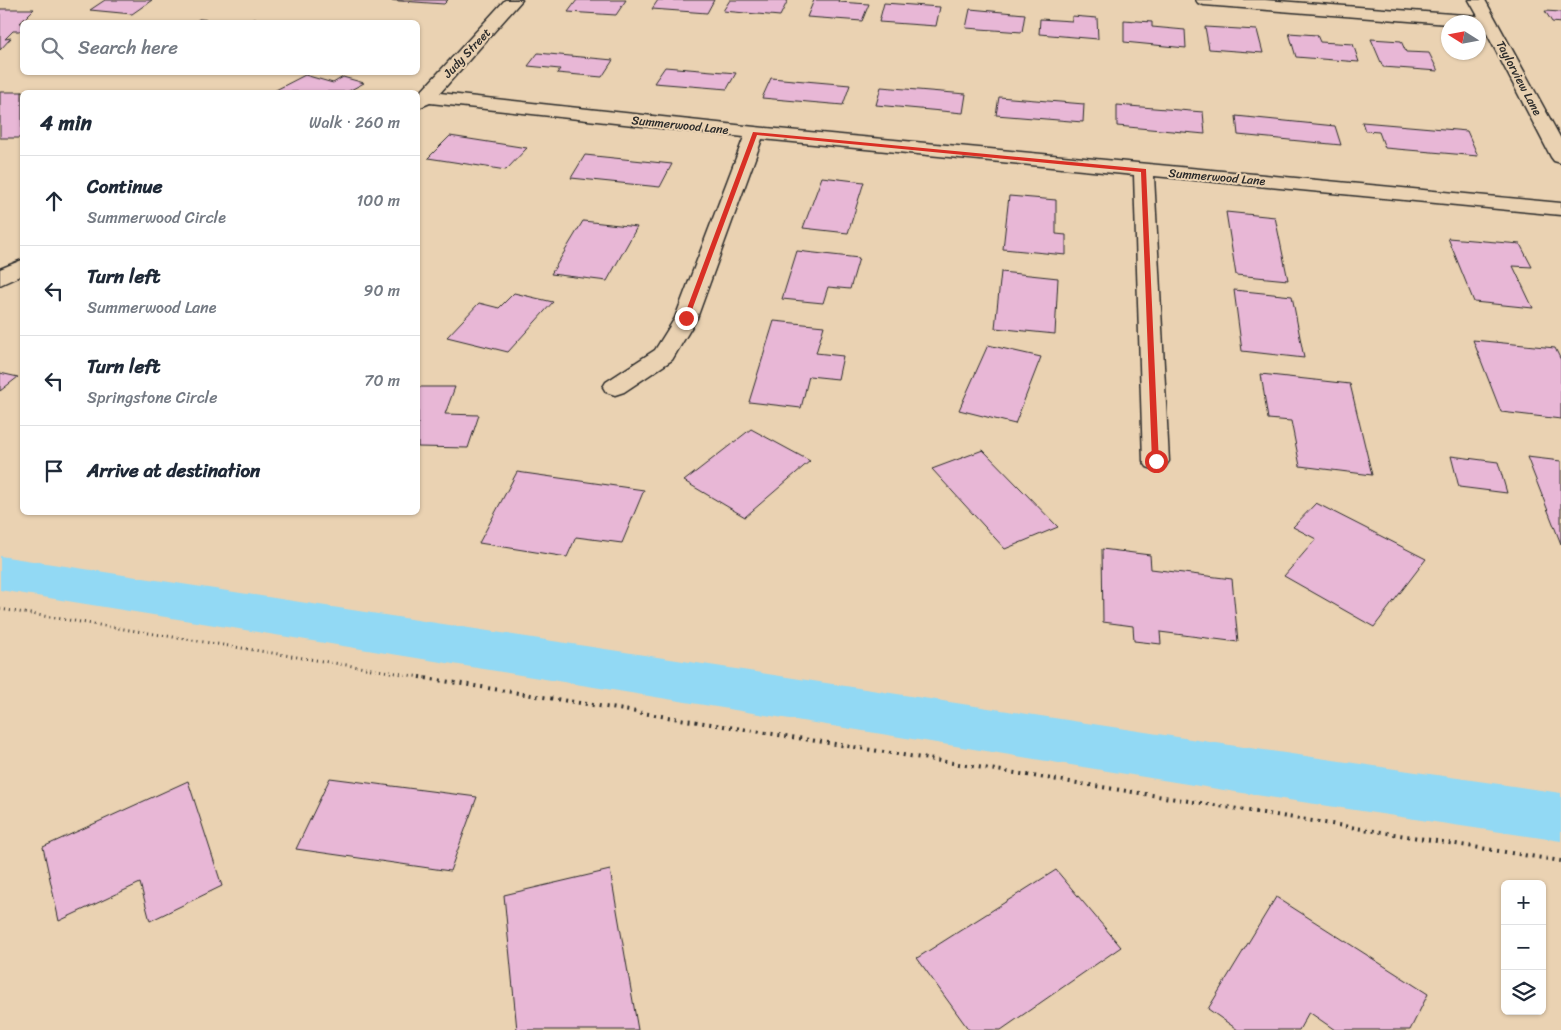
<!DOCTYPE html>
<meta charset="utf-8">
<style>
body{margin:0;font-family:Sriracha,sans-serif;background:#f6f6f7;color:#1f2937}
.controls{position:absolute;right:15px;bottom:15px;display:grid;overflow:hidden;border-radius:8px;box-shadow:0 1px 4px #0004}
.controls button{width:45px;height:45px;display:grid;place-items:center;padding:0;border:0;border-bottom:1px solid #e0e1e3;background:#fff;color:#1f2937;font:25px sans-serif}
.compass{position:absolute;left:1441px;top:15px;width:45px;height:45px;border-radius:50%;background:#fff;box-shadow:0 1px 4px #0004;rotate:281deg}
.stop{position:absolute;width:15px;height:15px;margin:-11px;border:4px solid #d93025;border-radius:50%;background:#fff}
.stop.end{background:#d93025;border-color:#fff;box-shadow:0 1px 5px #0008}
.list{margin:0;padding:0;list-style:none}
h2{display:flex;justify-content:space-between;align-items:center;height:65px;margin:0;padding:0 20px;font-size:21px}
h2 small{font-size:16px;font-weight:400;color:#747a83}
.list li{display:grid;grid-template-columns:32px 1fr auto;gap:15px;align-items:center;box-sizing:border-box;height:90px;padding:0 20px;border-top:1px solid #e0e1e3}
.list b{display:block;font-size:19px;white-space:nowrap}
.list p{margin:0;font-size:16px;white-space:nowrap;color:#747a83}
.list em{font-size:16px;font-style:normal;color:#747a83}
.icon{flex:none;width:28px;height:28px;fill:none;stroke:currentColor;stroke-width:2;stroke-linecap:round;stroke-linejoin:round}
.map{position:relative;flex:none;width:1561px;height:1030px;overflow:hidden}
.search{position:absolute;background:#fff;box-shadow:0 1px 4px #0004;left:20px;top:20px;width:400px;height:55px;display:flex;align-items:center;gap:12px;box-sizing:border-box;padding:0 18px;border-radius:8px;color:#747a83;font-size:19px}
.panel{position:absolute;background:#fff;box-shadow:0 1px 4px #0004;left:20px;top:90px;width:400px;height:425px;border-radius:8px}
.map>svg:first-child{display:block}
</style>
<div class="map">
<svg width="1561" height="1030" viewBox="0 0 1561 1030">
<rect width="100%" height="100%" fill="#ead2b2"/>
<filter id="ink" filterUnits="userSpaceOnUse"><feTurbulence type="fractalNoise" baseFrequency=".02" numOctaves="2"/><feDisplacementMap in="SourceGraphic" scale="10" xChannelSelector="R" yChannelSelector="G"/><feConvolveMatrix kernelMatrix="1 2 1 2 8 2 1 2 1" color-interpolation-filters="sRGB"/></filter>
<g filter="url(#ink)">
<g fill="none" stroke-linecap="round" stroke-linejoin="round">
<path fill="#92d9f4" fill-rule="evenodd" d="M0 556 1236 746 1561 793V841L1236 792 0 590Z"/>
</g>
<g fill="#e8b7d6" stroke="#2b2b2b">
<path d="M105 0H152L132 14 90 10Z"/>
<path d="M386 0H448L444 4Z"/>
<path d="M577 0H626L616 15 568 12Z"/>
<path d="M658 0H714L707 13 652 9Z"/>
<path d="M730 0H788L780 16 723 11Z"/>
<path d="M814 0H839L838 2 869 4 862 21 807 17Z"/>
<path d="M884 3 940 7 936 26 879 22Z"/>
<path d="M0 9H34L20 23H22V31H13L5 39 11 38 0 50Z"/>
<path d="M970 9 1025 14 1022 32 966 28Z"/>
<path d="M1545 11 1561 12V23L1552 22Z"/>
<path d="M1072 16 1097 18 1098 39 1039 34 1040 19 1072 21Z"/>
<path d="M199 19 236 22H195Z"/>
<path d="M254 19 292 22H250Z"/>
<path d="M1124 20 1152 22V27L1185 30 1186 48 1124 42Z"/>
<path d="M1205 27 1257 30 1263 53 1209 49Z"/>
<path d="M1289 33 1317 35 1320 42 1353 44 1359 62 1296 57Z"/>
<path d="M1371 39 1401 41 1406 52 1429 53 1438 71 1383 67Z"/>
<path d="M538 53 613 60 602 77 557 73 560 69 528 66Z"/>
<path d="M665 67 736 73 727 89 654 83Z"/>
<path d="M305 75 333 83 343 77 364 83 347 92H272Z"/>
<path d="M771 78 850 85 843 105 762 98Z"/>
<path d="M881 87 966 94 963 113 876 105Z"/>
<path d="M0 92H42H22V135L19 138H0Z"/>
<path d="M999 97 1084 104 1083 122 996 115Z"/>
<path d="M1117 105 1203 112 1205 134 1117 126Z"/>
<path d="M1236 116 1335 126 1341 145 1238 135Z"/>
<path d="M1362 122 1467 131 1478 156 1385 148 1379 132 1365 131Z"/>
<path d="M450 136 527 148 506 170 428 158Z"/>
<path d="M585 155 672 164 660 187 571 178Z"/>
<path d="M822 177 864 182 848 233 803 228Z"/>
<path d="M1009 196 1056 200V234L1066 235V255L1003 249Z"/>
<path d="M1226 212 1275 217 1288 280 1236 275Z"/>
<path d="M583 221 637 227 607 281 551 274Z"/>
<path d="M1448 238 1520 244 1532 267 1513 266 1533 308 1474 302Z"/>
<path d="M797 251 859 258 850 289 828 287 823 303 782 299Z"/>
<path d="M1001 272 1058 278 1055 334 995 328Z"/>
<path d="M1234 290 1292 296 1304 358 1242 351Z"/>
<path d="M514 293 553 302 508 352 447 337 479 303 499 308Z"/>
<path d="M774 321 824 326 816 353 843 356 838 379 809 376 801 408 749 402Z"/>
<path d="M1473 340 1555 348 1561 360V419L1501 412Z"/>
<path d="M988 345 1041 357 1015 424 959 410Z"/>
<path d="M0 373 18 377 0 391Z"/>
<path d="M1261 374 1350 384 1372 475 1300 466 1291 421 1268 419Z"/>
<path d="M418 387H455L445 414 479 415 468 448 418 447Z"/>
<path d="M751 429 810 461 745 517 684 481Z"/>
<path d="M983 450 1058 527 1005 549 932 469Z"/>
<path d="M1451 456 1498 462 1507 493 1459 487Z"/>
<path d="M1527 457 1561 461V544Z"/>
<path d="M517 472 644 490 622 543 576 537 567 557 479 543Z"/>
<path d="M1316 503 1426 559 1374 627 1284 576 1316 539 1293 527Z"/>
<path d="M1102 549 1150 555 1151 569 1232 579 1238 642 1160 632 1161 644 1134 641 1133 626 1103 622Z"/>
<path d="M330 778 477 797 450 871 296 849Z"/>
<path d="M188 781 222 886 150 921 140 883 59 921 43 847Z"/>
<path d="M610 870 638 1030H517L504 895Z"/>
<path d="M1056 870 1121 947 1001 1030H969L917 958Z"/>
<path d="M1276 897 1428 994 1410 1030H1335L1309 1012 1299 1030H1238L1208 1009Z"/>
</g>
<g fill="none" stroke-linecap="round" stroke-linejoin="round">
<defs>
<g id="minor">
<path d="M505 0H522L440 93 755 127 1561 203V215L1154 176 1169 461 1165 467 1156 470 1147 467 1143 461 1134 175 762 139 697 318 672 360 624 392 615 395 606 392 603 387 606 382 655 350 675 318 744 137 430 103 418 108V95Z"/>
<path d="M1196 0H1265L1478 16 1469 0H1485L1561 139V163L1554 161 1551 157 1483 26H1478V22L1448 24 1204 5 1198 3Z"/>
<path d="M22 260V275L0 285V269Z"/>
</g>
</defs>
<use href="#minor" stroke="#2b2b2b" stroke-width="3"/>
<path stroke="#2b2b2b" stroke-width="3" stroke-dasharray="1 4" stroke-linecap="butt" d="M0 609 427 678"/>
<path stroke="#2b2b2b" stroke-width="4" stroke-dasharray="2 5" stroke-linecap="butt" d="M419 677 1561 861"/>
<use href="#minor" fill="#ead2b2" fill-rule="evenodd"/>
</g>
</g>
<path fill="#d93025" d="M753 132 1146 169 1159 463 1152 461 1141 172 757 135 689 318 683 319Z"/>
<g text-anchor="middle" stroke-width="4" stroke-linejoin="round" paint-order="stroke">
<g font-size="12" fill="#2b2b2b" stroke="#ead2b2">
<text transform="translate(467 53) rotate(-47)" y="4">Judy Street</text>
<text transform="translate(1519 78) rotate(62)" y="4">Taylorview Lane</text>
<text transform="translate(680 125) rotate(6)" y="4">Summerwood Lane</text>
<text transform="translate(1217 177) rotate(5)" y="4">Summerwood Lane</text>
</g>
</g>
</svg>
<div class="controls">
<button>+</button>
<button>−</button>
<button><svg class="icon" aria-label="layers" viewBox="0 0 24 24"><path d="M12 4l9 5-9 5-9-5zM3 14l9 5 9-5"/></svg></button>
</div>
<svg class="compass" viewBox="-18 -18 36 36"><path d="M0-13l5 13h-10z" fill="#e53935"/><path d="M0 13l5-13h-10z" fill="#747a83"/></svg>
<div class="stop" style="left:1156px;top:461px"></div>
<div class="stop end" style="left:686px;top:318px"></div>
<div class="search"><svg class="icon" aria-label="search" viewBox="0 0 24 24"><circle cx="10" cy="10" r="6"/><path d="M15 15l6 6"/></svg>Search here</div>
<section class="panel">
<h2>4 min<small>Walk · 260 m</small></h2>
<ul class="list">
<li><svg class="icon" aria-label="ahead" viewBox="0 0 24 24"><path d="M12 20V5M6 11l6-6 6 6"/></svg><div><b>Continue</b><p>Summerwood Circle</p></div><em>100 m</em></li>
<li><svg class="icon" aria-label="left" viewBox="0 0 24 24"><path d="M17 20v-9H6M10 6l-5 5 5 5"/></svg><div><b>Turn left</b><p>Summerwood Lane</p></div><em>90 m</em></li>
<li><svg class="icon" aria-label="left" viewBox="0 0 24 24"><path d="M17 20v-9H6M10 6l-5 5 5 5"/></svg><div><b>Turn left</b><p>Springstone Circle</p></div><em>70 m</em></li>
<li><svg class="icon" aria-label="arrive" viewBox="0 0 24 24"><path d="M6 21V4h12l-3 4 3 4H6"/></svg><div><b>Arrive at destination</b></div></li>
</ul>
</section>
</div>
